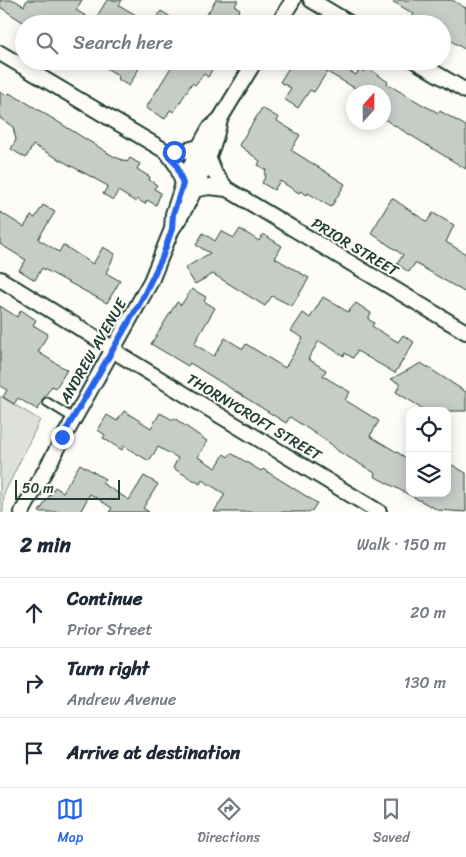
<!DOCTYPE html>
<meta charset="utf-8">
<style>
body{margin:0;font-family:Sriracha,sans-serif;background:#f2f2f3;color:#1f2937}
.controls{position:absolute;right:15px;bottom:15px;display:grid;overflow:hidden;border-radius:10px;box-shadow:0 2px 12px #0003}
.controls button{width:45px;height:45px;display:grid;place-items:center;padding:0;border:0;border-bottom:1px solid #e0e1e3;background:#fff;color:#1f2937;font:25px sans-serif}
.compass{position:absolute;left:346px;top:85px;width:45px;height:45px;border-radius:50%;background:#fff;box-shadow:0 2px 12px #0003;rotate:21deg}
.scale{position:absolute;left:15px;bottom:12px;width:105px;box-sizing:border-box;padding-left:5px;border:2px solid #1f3d34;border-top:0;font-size:14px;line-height:18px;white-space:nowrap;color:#1f3d34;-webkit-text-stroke:4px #fdfcf7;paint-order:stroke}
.stop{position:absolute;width:15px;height:15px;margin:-11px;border:4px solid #2563eb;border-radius:50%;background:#fff}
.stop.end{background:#2563eb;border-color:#fff;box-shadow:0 1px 5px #0008}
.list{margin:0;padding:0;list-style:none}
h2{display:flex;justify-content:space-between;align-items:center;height:65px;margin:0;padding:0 20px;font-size:21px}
h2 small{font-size:16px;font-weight:400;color:#747a83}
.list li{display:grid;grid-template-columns:32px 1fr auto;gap:15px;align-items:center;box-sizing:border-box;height:70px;padding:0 20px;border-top:1px solid #e0e1e3}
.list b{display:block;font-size:19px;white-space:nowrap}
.list p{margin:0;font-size:16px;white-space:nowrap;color:#747a83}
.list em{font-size:16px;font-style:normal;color:#747a83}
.icon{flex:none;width:28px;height:28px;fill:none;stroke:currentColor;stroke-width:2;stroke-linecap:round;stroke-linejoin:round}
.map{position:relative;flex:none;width:466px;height:512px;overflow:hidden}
.search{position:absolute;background:#fff;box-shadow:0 2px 12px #0003;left:15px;right:15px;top:15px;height:55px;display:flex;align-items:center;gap:12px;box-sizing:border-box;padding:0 18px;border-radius:28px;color:#747a83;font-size:19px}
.sheet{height:275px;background:#fff}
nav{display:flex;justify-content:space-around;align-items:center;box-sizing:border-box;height:70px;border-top:1px solid #e0e1e3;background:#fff;font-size:14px;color:#747a83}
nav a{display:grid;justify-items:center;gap:2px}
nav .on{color:#2563eb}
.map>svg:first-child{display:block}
</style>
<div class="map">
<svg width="466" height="512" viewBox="0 0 466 512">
<rect width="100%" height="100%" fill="#fdfcf7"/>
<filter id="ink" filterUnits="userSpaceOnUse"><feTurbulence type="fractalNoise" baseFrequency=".02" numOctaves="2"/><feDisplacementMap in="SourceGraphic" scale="10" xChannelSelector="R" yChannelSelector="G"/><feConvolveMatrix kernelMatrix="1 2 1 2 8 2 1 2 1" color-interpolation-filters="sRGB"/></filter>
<g filter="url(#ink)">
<path fill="#dde0db" stroke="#7e8e88" d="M0 396 40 420 4 494 3 512H0Z"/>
<g fill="#c6cdc7" stroke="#1f3d34">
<path d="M0 0H14L24 6 27 0H82L76 10 94 21 107 0H122L119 5 151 24H26L0 7Z"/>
<path d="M216 0H238L235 6 240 9 231 24H201Z"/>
<path d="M390 0H452L466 8V50L443 36 447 30 442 27V24H437L428 18 425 24H417L410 20 414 14Z"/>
<path d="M161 11 182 24H154Z"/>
<path d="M94 61H136L141 65 129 86 119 80 118 75Z"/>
<path d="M175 61H217L208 77 204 74 195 85 192 83 174 112 170 110 165 119 146 108Z"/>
<path d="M293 61H333L356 75 360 69 364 72 367 67 388 82 387 84 425 106 439 113 440 111 466 126V169L384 119V92H362L327 72 314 92 310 90 298 108 284 99 291 88 280 82Z"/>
<path d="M0 92 7 96 9 93 29 104 113 156 127 162 130 158 140 164 137 169 150 177 149 180 157 185 154 189 161 193 156 205 147 200 145 204 137 199 136 202 118 191 113 200 103 194 108 186 33 145 26 158 11 149 16 140 13 127 0 118Z"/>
<path d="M262 108 279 118 277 121 300 135 291 150 345 184 331 207 308 193 307 195 300 191 299 193 280 181 274 190 262 183 266 175 264 174 266 170 258 165 260 161 239 145Z"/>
<path d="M392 198 427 222 433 213 454 225 446 242 466 254V293L415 263 409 272 397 264 403 255 371 233Z"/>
<path d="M43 205 55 212 38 239 59 252 63 245 93 264 103 247 115 254 106 273 120 281 107 303 42 268 35 280 19 270 26 260 0 244V212L24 227 31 216 35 218Z"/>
<path d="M240 229 259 241 263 234 282 246 275 258 309 278 292 306 272 296 265 306 213 274 195 284 185 268 210 253 196 245 203 233 215 241 221 231 234 238Z"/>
<path d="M192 289 206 297 204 301 215 308 194 344 214 356 225 338 243 349 246 344 285 368 303 338 291 331 303 313 310 318 323 297 348 312 356 303 371 313 368 319 374 323 372 326 378 330 398 342 403 335 414 342 395 373 357 351 353 358 345 353 344 356 319 341 308 359 326 370 323 376 350 392 345 400 379 421 370 436 410 460V493H447V462L466 473V512L438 510 383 481 374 476 375 473 338 451 331 444 290 417 286 423 190 363 188 366 151 344 177 302 181 305Z"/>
<path d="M0 306 17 317 21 310 36 320 33 325 48 334 38 352 67 370 56 388 52 386 43 399 38 410 18 398 14 404 3 397 7 390 0 386Z"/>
<path d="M421 363 466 392V411H427L396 392 400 384 391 379Z"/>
<path d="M124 411 151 428 160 413 173 420 174 418 207 441 198 457 216 468 224 454 228 457 231 453 261 471 263 469 317 503 311 512H214L225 494 202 480 200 484 173 468 178 458 158 447 149 461 124 446 122 450 103 438 105 435 98 430 107 415 117 421Z"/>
<path d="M80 464 105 479 102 483 129 500 144 476 158 484 143 508 149 512H109L112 508 90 494 80 512H39L55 487 63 492Z"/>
</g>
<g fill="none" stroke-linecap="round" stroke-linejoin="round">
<defs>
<path id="lane" d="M47 402 73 418"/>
<g id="street">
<path d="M311 0 351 24"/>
<path d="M278 24 293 0"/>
<path d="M0 53 167 152 177 166 183 184"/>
<path d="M415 61 466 91"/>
<path d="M167 152H180L199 147"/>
<path d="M208 157 215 174 227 189 466 332"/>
<path d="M193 190 209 187 227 189"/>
<path d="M172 229C190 205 215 148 220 119"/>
<path d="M0 279 104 343 122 356 379 512"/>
<path d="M22 512 151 281 172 229 173 214 183 184 199 147 209 129 220 119 255 61"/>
</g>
</defs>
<use href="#lane" stroke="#1f3d34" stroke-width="11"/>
<use href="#street" stroke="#1f3d34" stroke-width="18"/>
<use href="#lane" stroke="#fdfcf7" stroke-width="7"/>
<use href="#street" stroke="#fdfcf7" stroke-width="14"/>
</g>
</g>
<g fill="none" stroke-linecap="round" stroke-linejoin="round" filter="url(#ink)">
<path stroke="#2563eb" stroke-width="6" d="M62 437 141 301 162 258 172 229 173 214 183 184 177 166 167 152H174"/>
</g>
<g text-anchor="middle" stroke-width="4" stroke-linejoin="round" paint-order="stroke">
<g font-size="15" fill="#1f3d34" stroke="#fdfcf7">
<text transform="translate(355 247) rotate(31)" y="5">PRIOR STREET</text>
<text transform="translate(93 351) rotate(-60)" y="5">ANDREW AVENUE</text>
<text transform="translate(254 417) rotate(31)" y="5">THORNYCROFT STREET</text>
</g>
</g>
</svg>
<div class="controls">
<button><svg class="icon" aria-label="locate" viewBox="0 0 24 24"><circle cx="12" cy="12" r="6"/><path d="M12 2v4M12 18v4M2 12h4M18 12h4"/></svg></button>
<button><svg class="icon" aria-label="layers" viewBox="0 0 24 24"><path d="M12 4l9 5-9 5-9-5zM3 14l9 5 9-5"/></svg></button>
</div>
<svg class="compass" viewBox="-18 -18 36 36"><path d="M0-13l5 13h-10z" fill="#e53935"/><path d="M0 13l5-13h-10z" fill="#747a83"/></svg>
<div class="scale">50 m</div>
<div class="stop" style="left:174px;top:152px"></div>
<div class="stop end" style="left:62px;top:437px"></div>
<div class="search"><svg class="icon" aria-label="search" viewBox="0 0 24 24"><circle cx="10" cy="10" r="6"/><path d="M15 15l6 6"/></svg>Search here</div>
</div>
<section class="sheet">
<h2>2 min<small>Walk · 150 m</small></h2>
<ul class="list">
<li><svg class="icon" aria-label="ahead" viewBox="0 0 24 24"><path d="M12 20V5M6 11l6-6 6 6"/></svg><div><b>Continue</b><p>Prior Street</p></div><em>20 m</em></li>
<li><svg class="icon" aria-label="right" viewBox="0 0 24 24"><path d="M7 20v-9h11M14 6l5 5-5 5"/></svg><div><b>Turn right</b><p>Andrew Avenue</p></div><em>130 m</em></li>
<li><svg class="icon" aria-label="arrive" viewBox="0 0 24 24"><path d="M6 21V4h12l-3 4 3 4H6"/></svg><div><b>Arrive at destination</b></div></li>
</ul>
</section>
<nav>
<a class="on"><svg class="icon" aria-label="map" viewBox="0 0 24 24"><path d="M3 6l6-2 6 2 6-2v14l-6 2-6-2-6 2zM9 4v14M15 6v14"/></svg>Map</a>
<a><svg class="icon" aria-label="directions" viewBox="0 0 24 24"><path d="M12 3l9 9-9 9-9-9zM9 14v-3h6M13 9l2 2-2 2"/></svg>Directions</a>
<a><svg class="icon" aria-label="saved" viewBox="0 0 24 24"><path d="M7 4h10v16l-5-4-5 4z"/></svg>Saved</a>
</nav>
